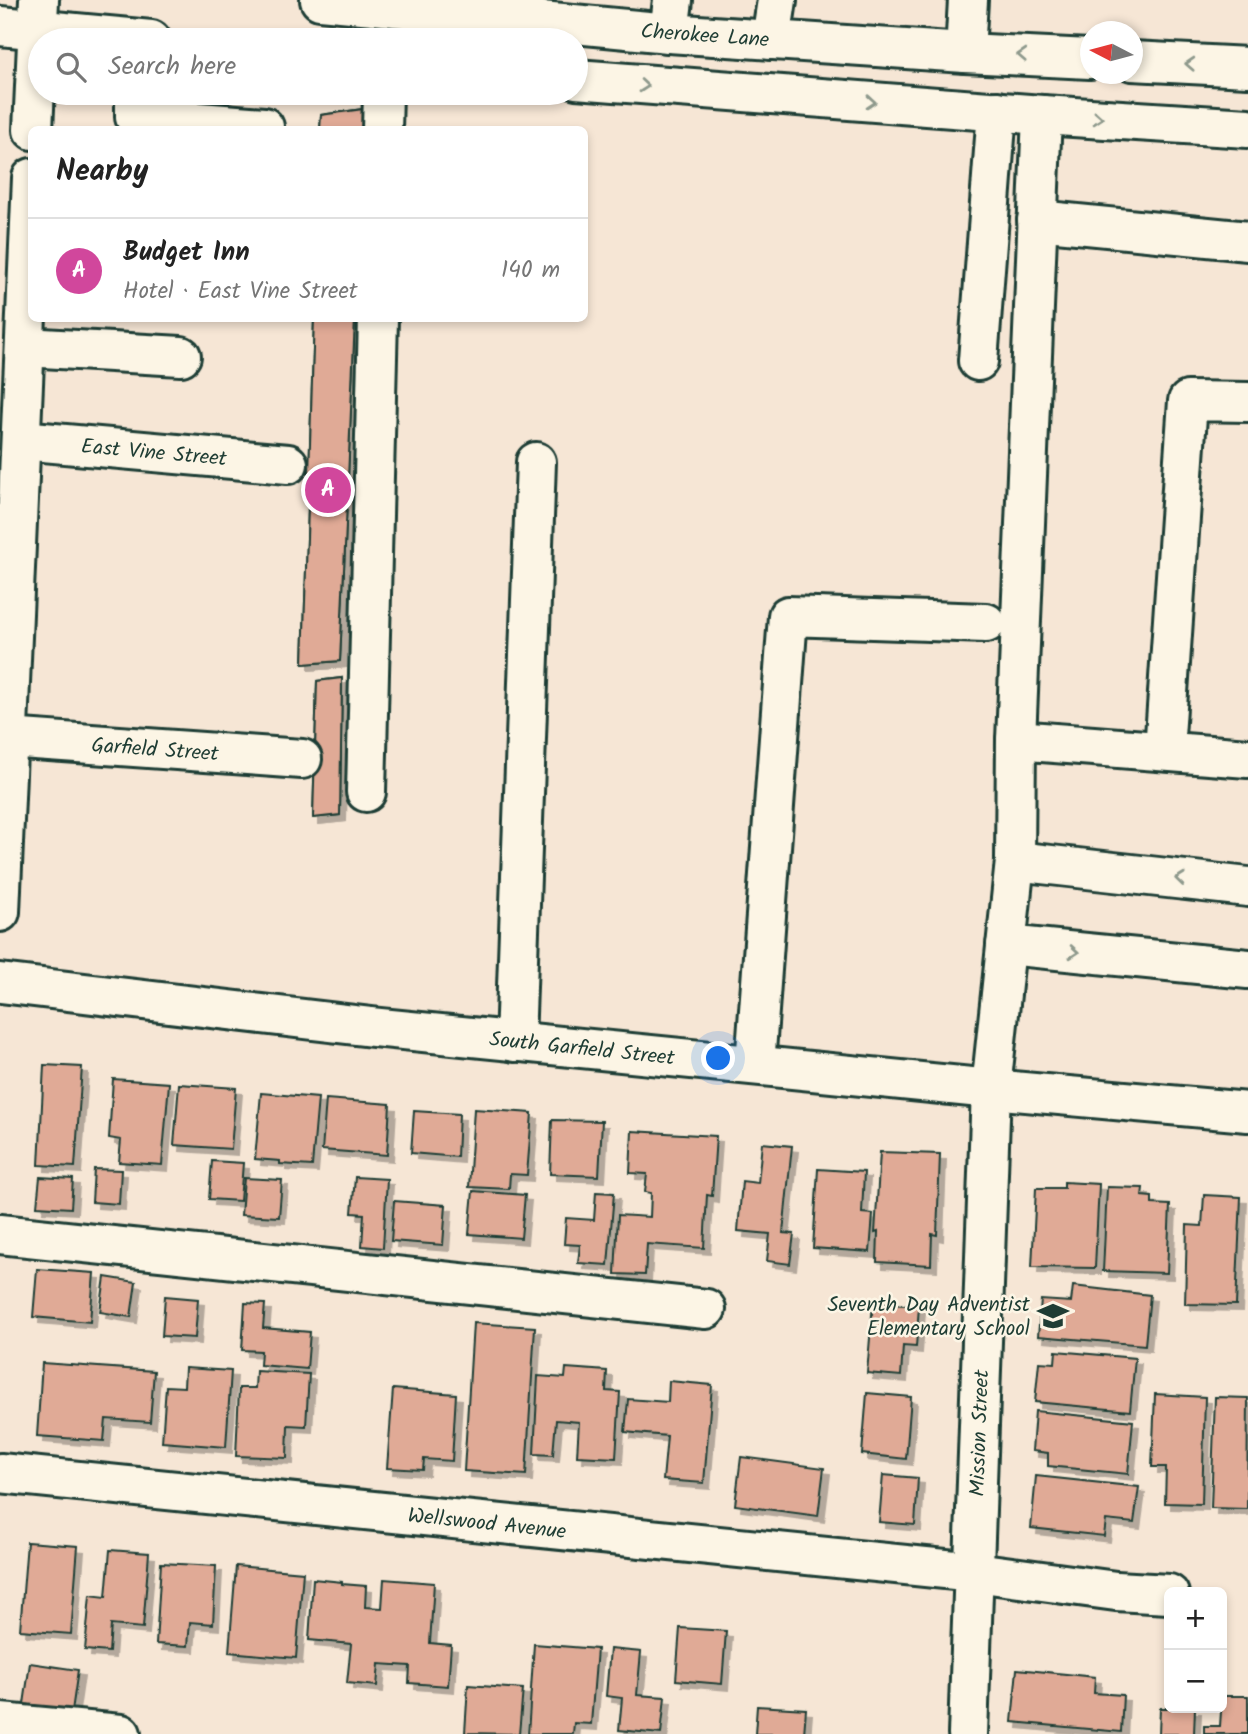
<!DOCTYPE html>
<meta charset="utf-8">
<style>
body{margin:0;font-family:Kalam,sans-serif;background:#f6f6f6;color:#222}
.controls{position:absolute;right:21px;bottom:21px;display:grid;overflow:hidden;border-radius:10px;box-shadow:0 4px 10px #0003}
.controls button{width:63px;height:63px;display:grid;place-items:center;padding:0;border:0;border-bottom:2px solid #e0e0e0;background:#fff;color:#222;font:35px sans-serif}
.compass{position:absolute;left:1080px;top:21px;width:63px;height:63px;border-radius:50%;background:#fff;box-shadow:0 4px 10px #0003;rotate:276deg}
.you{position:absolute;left:719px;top:1059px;width:24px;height:24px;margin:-18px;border:5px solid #fff;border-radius:50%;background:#1a73e8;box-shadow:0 0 0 10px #1a73e833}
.badge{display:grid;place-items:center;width:46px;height:46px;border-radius:50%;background:#ea580c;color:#fff;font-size:23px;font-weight:700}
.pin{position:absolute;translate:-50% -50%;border:4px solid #fff;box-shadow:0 2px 7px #0006}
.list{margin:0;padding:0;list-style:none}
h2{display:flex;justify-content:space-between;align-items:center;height:91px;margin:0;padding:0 28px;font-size:30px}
h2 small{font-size:23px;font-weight:400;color:#767676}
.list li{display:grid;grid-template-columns:46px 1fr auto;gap:21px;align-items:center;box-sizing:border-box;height:105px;padding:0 28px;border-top:2px solid #e0e0e0}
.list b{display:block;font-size:26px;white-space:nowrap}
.list p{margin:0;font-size:23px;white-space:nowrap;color:#767676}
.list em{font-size:23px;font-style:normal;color:#767676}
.icon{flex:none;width:38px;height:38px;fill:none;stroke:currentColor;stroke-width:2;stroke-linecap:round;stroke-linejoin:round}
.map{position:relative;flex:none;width:1248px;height:1734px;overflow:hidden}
.search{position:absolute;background:#fff;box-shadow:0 4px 10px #0003;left:28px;top:28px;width:560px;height:77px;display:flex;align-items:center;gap:18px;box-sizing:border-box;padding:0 24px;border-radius:38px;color:#767676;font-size:26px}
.panel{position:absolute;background:#fff;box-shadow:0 4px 10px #0003;left:28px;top:126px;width:560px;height:196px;border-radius:10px}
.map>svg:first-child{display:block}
</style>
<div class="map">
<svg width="1248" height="1734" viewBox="0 0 1248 1734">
<defs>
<filter id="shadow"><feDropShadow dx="6" dy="6" stdDeviation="0" flood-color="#0004"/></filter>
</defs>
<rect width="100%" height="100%" fill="#f6e6d5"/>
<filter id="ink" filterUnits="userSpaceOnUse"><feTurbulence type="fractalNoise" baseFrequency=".0143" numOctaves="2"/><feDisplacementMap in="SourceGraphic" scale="14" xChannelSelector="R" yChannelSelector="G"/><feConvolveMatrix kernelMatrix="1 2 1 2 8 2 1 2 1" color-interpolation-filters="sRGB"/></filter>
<g filter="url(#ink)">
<g fill="#e0aa96" stroke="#1f3d34" stroke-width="2" filter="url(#shadow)">
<path d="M363 109V130H320L321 115Z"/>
<path d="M363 109V130H320L321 115Z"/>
<path d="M314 318H355L340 661 303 664Z"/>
<path d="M314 318H355L340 661 303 664Z"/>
<path d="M342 678 340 815 313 818 317 681Z"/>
<path d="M342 678 340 815 313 818 317 681Z"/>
<path d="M44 1065 82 1067 75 1167 39 1165Z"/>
<path d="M113 1079 169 1083 162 1165 119 1162 121 1140 109 1138Z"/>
<path d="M179 1084 236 1088 231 1149 174 1145Z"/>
<path d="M261 1093 318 1098 312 1166 280 1164V1161L255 1159Z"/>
<path d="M326 1099 390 1104 387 1155 322 1150Z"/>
<path d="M474 1109 532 1113 527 1175 510 1174 509 1189 469 1187Z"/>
<path d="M414 1111 459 1114 457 1157 411 1153Z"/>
<path d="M552 1120 602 1121 599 1176 550 1174Z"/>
<path d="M632 1131 716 1136 712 1196 707 1195 704 1248 647 1244 645 1275 615 1274 618 1215 650 1217 651 1193 645 1192 647 1174 630 1173Z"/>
<path d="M762 1143 792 1146 783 1233 794 1234 790 1264 767 1261 770 1234 738 1231 742 1181 758 1183Z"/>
<path d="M880 1152 940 1154 937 1235 932 1234 931 1265 877 1262 878 1232 875 1233Z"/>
<path d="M212 1161 243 1163 240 1201 209 1199Z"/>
<path d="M94 1169 121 1170 119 1204 92 1202Z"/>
<path d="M818 1169 864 1172 862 1213 873 1214 870 1252 813 1248Z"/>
<path d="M40 1177 73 1179 71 1208 37 1206Z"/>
<path d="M355 1177 387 1179 383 1248 362 1246 364 1214 352 1213Z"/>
<path d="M244 1178 282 1180 279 1217 241 1215Z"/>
<path d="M1064 1182 1099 1184 1095 1268 1032 1267 1036 1188H1064Z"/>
<path d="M1107 1187 1143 1188 1142 1196 1152 1197V1204L1170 1205 1167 1273 1103 1271Z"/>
<path d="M473 1191 525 1195 521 1238 469 1234Z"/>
<path d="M596 1192 614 1193 608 1265 578 1263 580 1245 564 1244 566 1218 594 1220Z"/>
<path d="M1204 1195 1241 1197 1236 1305 1185 1304 1187 1225 1202 1226Z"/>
<path d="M394 1201 446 1205 443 1245 391 1241Z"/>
<path d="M37 1269 94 1273 90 1322 33 1317Z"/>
<path d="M105 1277 136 1282 131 1317 100 1312Z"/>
<path d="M1073 1286 1150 1295 1145 1345 1038 1336 1041 1300 1071 1302Z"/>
<path d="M165 1296 198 1299 195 1338 162 1336Z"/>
<path d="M245 1303 265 1304 263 1328 310 1332 307 1369 260 1365 261 1351 242 1350Z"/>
<path d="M873 1303 919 1306 916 1347 903 1346 901 1376 867 1373Z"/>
<path d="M473 1323 535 1327 526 1475 464 1471Z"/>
<path d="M1056 1351 1135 1358 1130 1411 1035 1402 1039 1362 1055 1363Z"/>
<path d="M42 1363 154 1371 150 1422 106 1419 104 1441 37 1436Z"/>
<path d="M185 1368 231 1371 226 1447 162 1442 166 1386 184 1387Z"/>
<path d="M566 1368 607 1371 606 1391 620 1392 616 1458 577 1456 579 1422 556 1420 553 1455 534 1454 538 1376 565 1378Z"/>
<path d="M256 1371 309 1374 306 1426 288 1425 287 1458 236 1456 239 1388H255Z"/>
<path d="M669 1381 712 1385 704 1483 663 1480 667 1436 625 1432 628 1399 668 1402Z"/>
<path d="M393 1389 456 1394 452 1461 424 1459 423 1470 387 1468Z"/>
<path d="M867 1393 911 1397 906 1459 862 1454Z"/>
<path d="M1155 1394 1205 1397 1202 1504 1165 1503 1166 1467H1152Z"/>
<path d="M1215 1397 1248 1398 1247 1509 1211 1508Z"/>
<path d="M1035 1411 1133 1421 1128 1474 1048 1466V1453L1032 1451Z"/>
<path d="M741 1457 824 1468 818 1516 735 1505Z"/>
<path d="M883 1475 918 1478 915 1525 879 1522Z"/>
<path d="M1036 1476 1139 1487 1134 1523 1106 1520 1104 1536 1031 1528Z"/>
<path d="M27 1542 78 1546 71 1634 20 1630Z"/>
<path d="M110 1550 149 1553 143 1628 111 1625 109 1652 85 1650 90 1595 106 1597Z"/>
<path d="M161 1563 216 1566 213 1624 190 1622 188 1646 156 1644Z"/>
<path d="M236 1566 303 1572 296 1658 229 1652Z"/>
<path d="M313 1579 342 1582V1584L366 1586 365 1607 382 1608 384 1579 434 1583 430 1643 451 1645 448 1686 409 1683 410 1666 379 1664 377 1686 347 1683 351 1644 309 1640Z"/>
<path d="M680 1628 726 1631 722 1684 676 1680Z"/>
<path d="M534 1644 597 1649 591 1724 574 1723 573 1734H528Z"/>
<path d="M610 1649 641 1652 637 1695 665 1697 661 1734 619 1730 622 1698 606 1696Z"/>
<path d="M30 1663 78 1670 72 1711 24 1704Z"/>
<path d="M1017 1669 1095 1677 1094 1693 1123 1695 1121 1732 1012 1722Z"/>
<path d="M468 1685 523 1689 519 1734 465 1733Z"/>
<path d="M1222 1696H1248V1734H1204V1726H1220Z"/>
<path d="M757 1706 806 1709 804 1734H755Z"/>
<path d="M1160 1708H1195L1194 1734H1159Z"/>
</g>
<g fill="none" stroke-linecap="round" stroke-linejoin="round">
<defs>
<g id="minor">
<path d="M669 33 673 0"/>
<path d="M771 40 777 0"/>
<path d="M965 53 968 0"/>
<path d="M135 93V117L264 127"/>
<path d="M33 130 39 0"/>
<path d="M382 130 383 93"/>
<path d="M1037 220 1248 241"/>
<path d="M25 347 181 356"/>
<path d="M978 361 997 111"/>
<path d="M21 440 288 464"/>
<path d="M7 738 302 759"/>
<path d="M1016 740 1248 758"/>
<path d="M1164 751 1188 401 1248 402"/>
<path d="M366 792 378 318"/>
<path d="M1015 861 1248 887"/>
<path d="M0 912 32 178"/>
<path d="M1006 945 1248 969"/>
<path d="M0 983 372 1027 991 1089 1248 1112"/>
<path d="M515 1042 536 462"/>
<path d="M755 1065 788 616 986 623"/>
<path d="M0 1234 706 1309"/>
<path d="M0 1473 975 1572 1116 1591 1169 1594"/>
<path d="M0 1723 121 1734"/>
<path d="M968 1734 991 1089 1015 861 1016 740 1042 115"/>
</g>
<g id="major">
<path d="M320 0 669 33 965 53 1090 59"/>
<path d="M0 26 151 40"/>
<path d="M1132 61 1248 67"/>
<path d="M576 79 1042 115 1248 128"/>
</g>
</defs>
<use href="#minor" stroke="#1f3d34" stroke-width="44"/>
<use href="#major" stroke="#1f3d34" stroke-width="44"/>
<use href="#minor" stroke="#fcf5e5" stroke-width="38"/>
<use href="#major" stroke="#fcf5e5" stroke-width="38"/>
</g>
<defs><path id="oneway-chevron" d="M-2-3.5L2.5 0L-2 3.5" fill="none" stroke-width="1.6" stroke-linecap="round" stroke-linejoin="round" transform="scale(1.75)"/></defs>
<g stroke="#8e998c">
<use href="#oneway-chevron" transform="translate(1022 55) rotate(-177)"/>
<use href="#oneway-chevron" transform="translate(1190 64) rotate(-177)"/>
<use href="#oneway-chevron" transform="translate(644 86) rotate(5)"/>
<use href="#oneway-chevron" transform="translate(871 102) rotate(4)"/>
<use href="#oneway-chevron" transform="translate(1098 118) rotate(4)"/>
<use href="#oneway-chevron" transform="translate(1180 879) rotate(-174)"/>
<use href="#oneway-chevron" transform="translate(1074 952) rotate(5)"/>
</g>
</g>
<defs>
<symbol id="school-bare" viewBox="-9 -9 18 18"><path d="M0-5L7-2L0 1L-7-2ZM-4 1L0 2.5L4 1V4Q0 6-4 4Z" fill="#1f3d34" stroke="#fcf5e5" stroke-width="2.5" paint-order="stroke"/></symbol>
</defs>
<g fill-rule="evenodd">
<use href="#school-bare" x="1031" y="1294" width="44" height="44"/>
</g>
<g text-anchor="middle" stroke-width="5" stroke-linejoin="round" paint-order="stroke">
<g font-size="21" fill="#1f3d34" stroke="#fcf5e5">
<text transform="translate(705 35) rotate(4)" y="7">Cherokee Lane</text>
<text transform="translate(154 452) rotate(5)" y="7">East Vine Street</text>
<text transform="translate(155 749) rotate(4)" y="7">Garfield Street</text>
<text transform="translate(582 1048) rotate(6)" y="7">South Garfield Street</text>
<text transform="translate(979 1433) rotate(-88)" y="7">Mission Street</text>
<text transform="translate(487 1523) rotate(6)" y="7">Wellswood Avenue</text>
</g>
<g font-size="21" fill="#1f3d34" stroke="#fcf5e5" text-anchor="end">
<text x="1030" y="1311">Seventh Day Adventist<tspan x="1030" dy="24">Elementary School</tspan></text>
</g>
</g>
</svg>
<div class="controls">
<button>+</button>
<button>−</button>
</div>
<svg class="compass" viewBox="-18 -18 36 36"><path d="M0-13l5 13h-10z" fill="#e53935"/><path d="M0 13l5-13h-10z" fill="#767676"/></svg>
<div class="you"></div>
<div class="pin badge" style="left:328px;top:490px;background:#d1479c">A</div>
<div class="search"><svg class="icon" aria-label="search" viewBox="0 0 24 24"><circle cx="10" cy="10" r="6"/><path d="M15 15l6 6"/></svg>Search here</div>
<section class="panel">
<h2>Nearby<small></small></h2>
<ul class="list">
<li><span class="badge" style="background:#d1479c">A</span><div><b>Budget Inn</b><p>Hotel · East Vine Street</p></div><em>140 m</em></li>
</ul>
</section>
</div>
